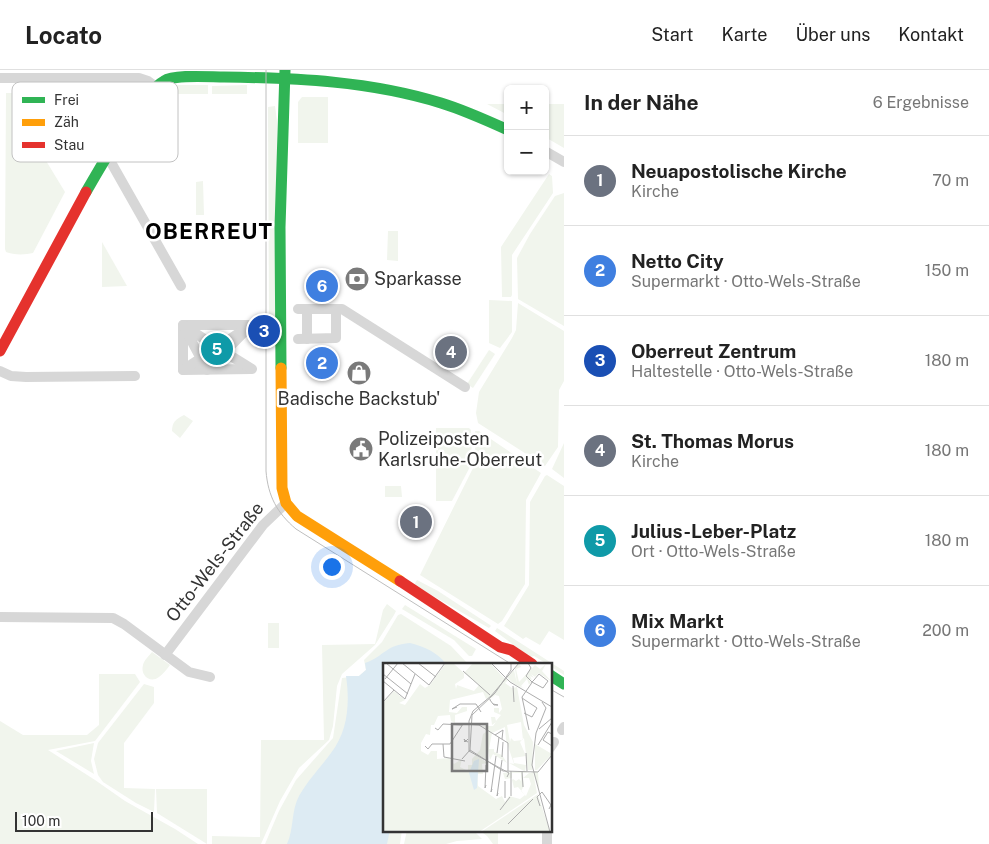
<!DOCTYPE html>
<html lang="de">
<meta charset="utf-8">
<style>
body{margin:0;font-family:"Public Sans",sans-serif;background:#f6f6f6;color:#222}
.controls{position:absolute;right:15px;top:15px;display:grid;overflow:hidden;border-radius:8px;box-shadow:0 1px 4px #0004}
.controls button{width:45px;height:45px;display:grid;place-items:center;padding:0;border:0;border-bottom:1px solid #e0e0e0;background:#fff;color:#222;font:25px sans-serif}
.scale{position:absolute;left:15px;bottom:12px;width:138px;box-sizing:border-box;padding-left:5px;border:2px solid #333;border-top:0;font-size:14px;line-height:18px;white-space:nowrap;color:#333;-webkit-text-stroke:4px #fff;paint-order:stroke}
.you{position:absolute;left:331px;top:496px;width:18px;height:18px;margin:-12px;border:4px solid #fff;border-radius:50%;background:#1a73e8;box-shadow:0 0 0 8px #1a73e833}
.badge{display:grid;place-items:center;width:32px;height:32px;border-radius:50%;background:#1a73e8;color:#fff;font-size:16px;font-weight:700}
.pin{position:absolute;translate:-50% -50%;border:2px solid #fff;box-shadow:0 1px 5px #0006}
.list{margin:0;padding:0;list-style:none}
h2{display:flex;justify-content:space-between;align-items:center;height:65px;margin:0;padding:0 20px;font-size:21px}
h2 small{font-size:16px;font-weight:400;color:#767676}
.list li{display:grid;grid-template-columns:32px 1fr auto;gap:15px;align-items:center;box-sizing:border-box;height:90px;padding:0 20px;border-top:1px solid #e0e0e0}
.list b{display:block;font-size:19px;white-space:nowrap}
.list p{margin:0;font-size:16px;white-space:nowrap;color:#767676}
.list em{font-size:16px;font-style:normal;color:#767676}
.map{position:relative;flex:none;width:564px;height:774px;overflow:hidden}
header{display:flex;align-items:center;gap:30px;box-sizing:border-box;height:70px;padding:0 25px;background:#fff;border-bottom:1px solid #e0e0e0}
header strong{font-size:24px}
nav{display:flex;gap:28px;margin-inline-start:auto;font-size:18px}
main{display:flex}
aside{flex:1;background:#fff}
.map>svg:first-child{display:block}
</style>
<header>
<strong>Locato</strong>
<nav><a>Start</a><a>Karte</a><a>Über uns</a><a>Kontakt</a></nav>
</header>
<main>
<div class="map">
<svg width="564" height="774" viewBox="0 0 564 774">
<rect width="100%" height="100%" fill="#fff"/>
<g fill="#f1f5ed">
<path d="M170 15H208V24H154Z"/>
<path d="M247 15V24H212V16Z"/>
<path d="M6 23H29L50 62 34 71 65 122 33 183C25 185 13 185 6 182L5 179Z"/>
<path d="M302 27H328V73H298V32Z"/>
<path d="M487 34H508V45Z"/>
<path d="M545 34H564V78L545 67Z"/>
<path d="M275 36 277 51V255H269L268 37Z"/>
<path d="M549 104 552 106 553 123 512 185V225L511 227H502L501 177Z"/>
<path d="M203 111 204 145H196V112Z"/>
<path d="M564 123V256L518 229 517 188 530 164 555 126Z"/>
<path d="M388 161H398V191L387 190Z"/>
<path d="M102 172 127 216 102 217Z"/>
<path d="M489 230 512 231V262L500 278 489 273Z"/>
<path d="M518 233 564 261V311L559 320 558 377 545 396 478 353 476 343 479 322 512 268 516 260Z"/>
<path d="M489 280 495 284 473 318 467 314Z"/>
<path d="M184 345 193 351 180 368 172 361C172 352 176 349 184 345Z"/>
<path d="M436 358H469L471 360 472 393 452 431H436Z"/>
<path d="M475 361H479L541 403 526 430 525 514 502 551 498 554 420 505 475 394Z"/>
<path d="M564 373V408L552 399Z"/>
<path d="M547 405 564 416V570L549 561 540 575 526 567 523 569 504 556 529 515 530 432 545 406Z"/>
<path d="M385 416H401L402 427H385Z"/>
<path d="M417 510 438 521 490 555 491 556 489 558 414 515Z"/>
<path d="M387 534 396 541 394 545 375 575 342 604 337 616 333 656 329 670 299 698 280 731 261 774H212V766L260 767 261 670H324L322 575 375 574 383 540Z"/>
<path d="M405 535 476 579 472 586H469L454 570 402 539Z"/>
<path d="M401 544 451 576 468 594H384V760H402L400 774H265L279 741 296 710 333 668 342 608 359 606 366 600 364 590 382 572 398 545Z"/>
<rect x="268" y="553" width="11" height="25"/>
<path d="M497 558 564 601V605L550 596V594H547L534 586 530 587 495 561Z"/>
<path d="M152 582 170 595C167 599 163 604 159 607 150 614 140 605 143 595 144 590 149 586 152 582Z"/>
<path d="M99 604H135L140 612 95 671 48 680 95 710 125 731 175 759 198 774H0V651L23 665H87L99 655Z"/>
<path d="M144 614 154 617V633L124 673V718L155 719 154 742 136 733 103 712 98 705 94 689 98 673Z"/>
<path d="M94 673 91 691 94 704 56 681Z"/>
<path d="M156 719H207V774L157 743Z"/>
<path d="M407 760H473L482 769 457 771 446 774H404Z"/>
<path d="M479 760H498V774H493L487 766Z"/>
</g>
<path fill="#ddebf3" d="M410 573C425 577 437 582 446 594H384V760H390L387 774H287C294 759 291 741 299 726 308 710 321 697 331 683 348 661 350 633 346 606H359L366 600 365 593C385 586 385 575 410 573Z"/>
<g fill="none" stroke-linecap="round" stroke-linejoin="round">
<g stroke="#d7d7d7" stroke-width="10">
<path d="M0 8H139L148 11 155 16"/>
<path d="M545 81 564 92"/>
<path d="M108 87 181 216"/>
<path d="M298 239H342L465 317"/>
<path d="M307 239V269"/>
<path d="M251 255H183V300L251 299"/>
<path d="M298 269 336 268V239"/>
<path d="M183 300C206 285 229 270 251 255L207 300 183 255C205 270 229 285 252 299"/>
<path d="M0 301 11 306 26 307 135 306"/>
<path d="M0 547 113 548 124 554 189 602 210 607"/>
<path d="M165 585 263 455 286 433"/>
<path d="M562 660 564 657"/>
<path d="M550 678 554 672"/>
<path d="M547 774V760"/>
</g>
<g stroke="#30b455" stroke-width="11">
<path d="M86 122C100 98 142 23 164 11 174 4 210 7 224 7 297 8 370 11 441 33 464 40 486 50 508 60"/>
<path d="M281 298 280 157 285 0"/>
<path d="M550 605 564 614"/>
</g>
<path stroke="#ff9f0a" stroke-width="11" d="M281 298 282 418 286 433 297 446 400 511"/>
<g stroke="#e5322d" stroke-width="11">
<path d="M0 281 86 122"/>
<path d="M400 511 500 577 511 580 532 594"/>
</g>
<g stroke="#bebebe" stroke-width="1">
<path d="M266 0V401C268 426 277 443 296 459L511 594"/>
<path d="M550 619 564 627"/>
</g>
</g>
<defs>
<symbol id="bank-disc" viewBox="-11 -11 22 22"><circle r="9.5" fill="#7a7a7a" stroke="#fff"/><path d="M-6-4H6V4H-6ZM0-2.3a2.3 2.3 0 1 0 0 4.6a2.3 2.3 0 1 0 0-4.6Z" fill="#fff"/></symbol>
<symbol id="shop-disc" viewBox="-11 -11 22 22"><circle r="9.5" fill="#7a7a7a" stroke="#fff"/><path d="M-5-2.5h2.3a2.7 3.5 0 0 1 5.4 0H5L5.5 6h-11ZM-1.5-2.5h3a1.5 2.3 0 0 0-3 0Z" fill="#fff"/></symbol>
<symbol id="civic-disc" viewBox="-11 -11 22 22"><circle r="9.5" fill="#7a7a7a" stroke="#fff"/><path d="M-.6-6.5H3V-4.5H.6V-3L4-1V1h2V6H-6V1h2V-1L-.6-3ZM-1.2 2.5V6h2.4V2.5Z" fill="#fff"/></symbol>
</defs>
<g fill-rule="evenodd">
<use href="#bank-disc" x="343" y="195" width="28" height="28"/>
<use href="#shop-disc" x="345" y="289" width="28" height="28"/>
<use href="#civic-disc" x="347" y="365" width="28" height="28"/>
</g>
<g text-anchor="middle" stroke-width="5" stroke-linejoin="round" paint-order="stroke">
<g font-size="18" fill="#333" stroke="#fff" text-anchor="start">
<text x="374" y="215">Sparkasse</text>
<text x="359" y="335" text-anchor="middle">Badische Backstub'</text>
<text x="378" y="375">Polizeiposten<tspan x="378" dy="21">Karlsruhe-Oberreut</tspan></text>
</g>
<g font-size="18" fill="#333" stroke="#fff">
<text transform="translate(215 492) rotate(-52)" y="6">Otto-Wels-Straße</text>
</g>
<g font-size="22" font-weight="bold" letter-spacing="1" fill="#000" stroke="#fff">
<text x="209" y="169">OBERREUT</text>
</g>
</g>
<g transform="translate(383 593)">
<rect width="169" height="169" fill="#fff"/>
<path d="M63 0H70L81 10V15L72 21 73 26 74 22 91 28 96 22 81 10 90 0H107L121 15 110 0 122 16H125L130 20 124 14 131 7 134 21 132 6 136 0 138 4 133 6 136 19 152 2 157 6 163 1 159 8 169 19 156 10 152 14 148 11 151 15 147 13 149 17 145 16 148 19 146 22 144 16 138 23 141 25 136 23 142 27 125 17 122 20 129 25 134 24 141 62 150 79 149 107H145L141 75 137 79 143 93 130 95 131 100 143 102 142 109 148 110 149 109 152 108 155 109 156 126 150 109 154 130 96 169H0V40L11 28 22 37 16 40 22 42 37 21 42 25 47 22ZM100 29 103 36 109 34 98 45 112 32 116 33 119 46 116 50V45H111V49L118 52 113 58 112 54H108L109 62 113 59 110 63H99L106 67 100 71 97 87 89 96V102H85V108L77 104 79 96 71 101 66 95 54 96V88H48L45 92 38 88V80L43 71 47 72 48 62H51L55 53 67 52 68 58 72 60V52L84 48V44H79L74 50 66 49 67 37ZM138 59 140 77 131 78 128 75 127 79 124 62ZM122 64 123 77 131 101 126 100 141 108 120 110 122 116 129 115V110H138V118L136 116 133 118 130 116 129 117 131 125 135 124 142 132 137 136 126 133 122 139 119 133 113 136 95 123 94 111H100L99 101 104 100 99 96 105 98V88L107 97 110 91 124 100 119 92 111 89V86H106L109 70ZM139 110H146L140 115H146L148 121 143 133 138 128 141 123ZM152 81 169 91 154 107H152ZM155 131 154 136 155 132 167 169H98Z" fill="#f1f5ed" fill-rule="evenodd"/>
<path d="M96 96 94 125 91 127 86 110 91 98Z" fill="#ddebf3"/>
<path fill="none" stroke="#adadad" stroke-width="1" d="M3 0 28 21M19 0 46 22 62 0M35 0 53 14M108 0 127 19 169 44M145 0 148 5 143 13 149 19 160 25 165 18 156 11 151 17 149 19 148 21 139 34 146 67M80 8 107 32M0 11 25 31M2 16 15 0M0 18 22 36 32 11M130 23 131 39M139 35 154 45 149 54 141 50M107 36V37L110 41 111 42H115L110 41M0 39 11 27M159 39 163 45 153 70 149 102 167 169M74 44 69 46 77 41H93L98 49M52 65 55 67 60 61 79 62M156 66 169 55M169 71 165 69 160 77 169 83M112 72 120 67 119 76M81 79 82 78H83L85 76 82 79V78L81 76 83 78 85 79M60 81 61 94 82 98M155 82 169 59M42 83 45 86 49 81H67L80 61 96 62 125 80V108M87 87 120 108 155 109M114 90 116 74M143 90 144 108M119 94 120 79M79 96 87 87 89 52 112 30 128 7V0M128 108V133M139 108 140 124M155 109 169 92M124 114 126 110 86 88V58L90 48 108 33 136 0M122 118V135M103 122 102 125 103 102M109 126 108 129 113 93M115 130 114 133 119 97M157 143 154 134 159 129 168 142 166 146M117 147 127 134M125 161 150 136"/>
<path fill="#7a7a7a" fill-opacity="0.15" stroke="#7a7a7a" stroke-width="2.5" d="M69 61H104V108H69Z"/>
<rect width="169" height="169" fill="none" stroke="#333" stroke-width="2.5"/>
</g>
<rect x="12" y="12" width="166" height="80" rx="8" fill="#fff" stroke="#c2c2c2" stroke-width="1"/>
<rect x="22" y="27" width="23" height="6" fill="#30b455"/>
<rect x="22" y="49" width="23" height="7" fill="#ff9f0a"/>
<rect x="22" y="72" width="23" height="6" fill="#e5322d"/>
<g font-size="14" fill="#333">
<text x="54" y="35">Frei</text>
<text x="54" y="57">Zäh</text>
<text x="54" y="80">Stau</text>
</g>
</svg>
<div class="controls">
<button>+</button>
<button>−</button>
</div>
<div class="scale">100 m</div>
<div class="you"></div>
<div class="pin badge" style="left:416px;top:452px;background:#6b7280">1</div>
<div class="pin badge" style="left:322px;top:293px;background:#3f7fe0">2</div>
<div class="pin badge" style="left:264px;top:261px;background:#1a4fb4">3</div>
<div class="pin badge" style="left:451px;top:282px;background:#6b7280">4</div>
<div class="pin badge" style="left:217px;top:279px;background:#0f9aa8">5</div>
<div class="pin badge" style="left:322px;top:216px;background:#3f7fe0">6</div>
</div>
<aside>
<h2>In der Nähe<small>6 Ergebnisse</small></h2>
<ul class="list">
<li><span class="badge" style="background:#6b7280">1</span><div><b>Neuapostolische Kirche</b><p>Kirche</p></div><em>70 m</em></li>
<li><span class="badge" style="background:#3f7fe0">2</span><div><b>Netto City</b><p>Supermarkt · Otto-Wels-Straße</p></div><em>150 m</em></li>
<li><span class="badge" style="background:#1a4fb4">3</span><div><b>Oberreut Zentrum</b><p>Haltestelle · Otto-Wels-Straße</p></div><em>180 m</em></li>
<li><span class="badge" style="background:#6b7280">4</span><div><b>St. Thomas Morus</b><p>Kirche</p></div><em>180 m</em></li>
<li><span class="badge" style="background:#0f9aa8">5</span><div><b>Julius-Leber-Platz</b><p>Ort · Otto-Wels-Straße</p></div><em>180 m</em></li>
<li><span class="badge" style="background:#3f7fe0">6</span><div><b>Mix Markt</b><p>Supermarkt · Otto-Wels-Straße</p></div><em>200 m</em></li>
</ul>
</aside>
</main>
